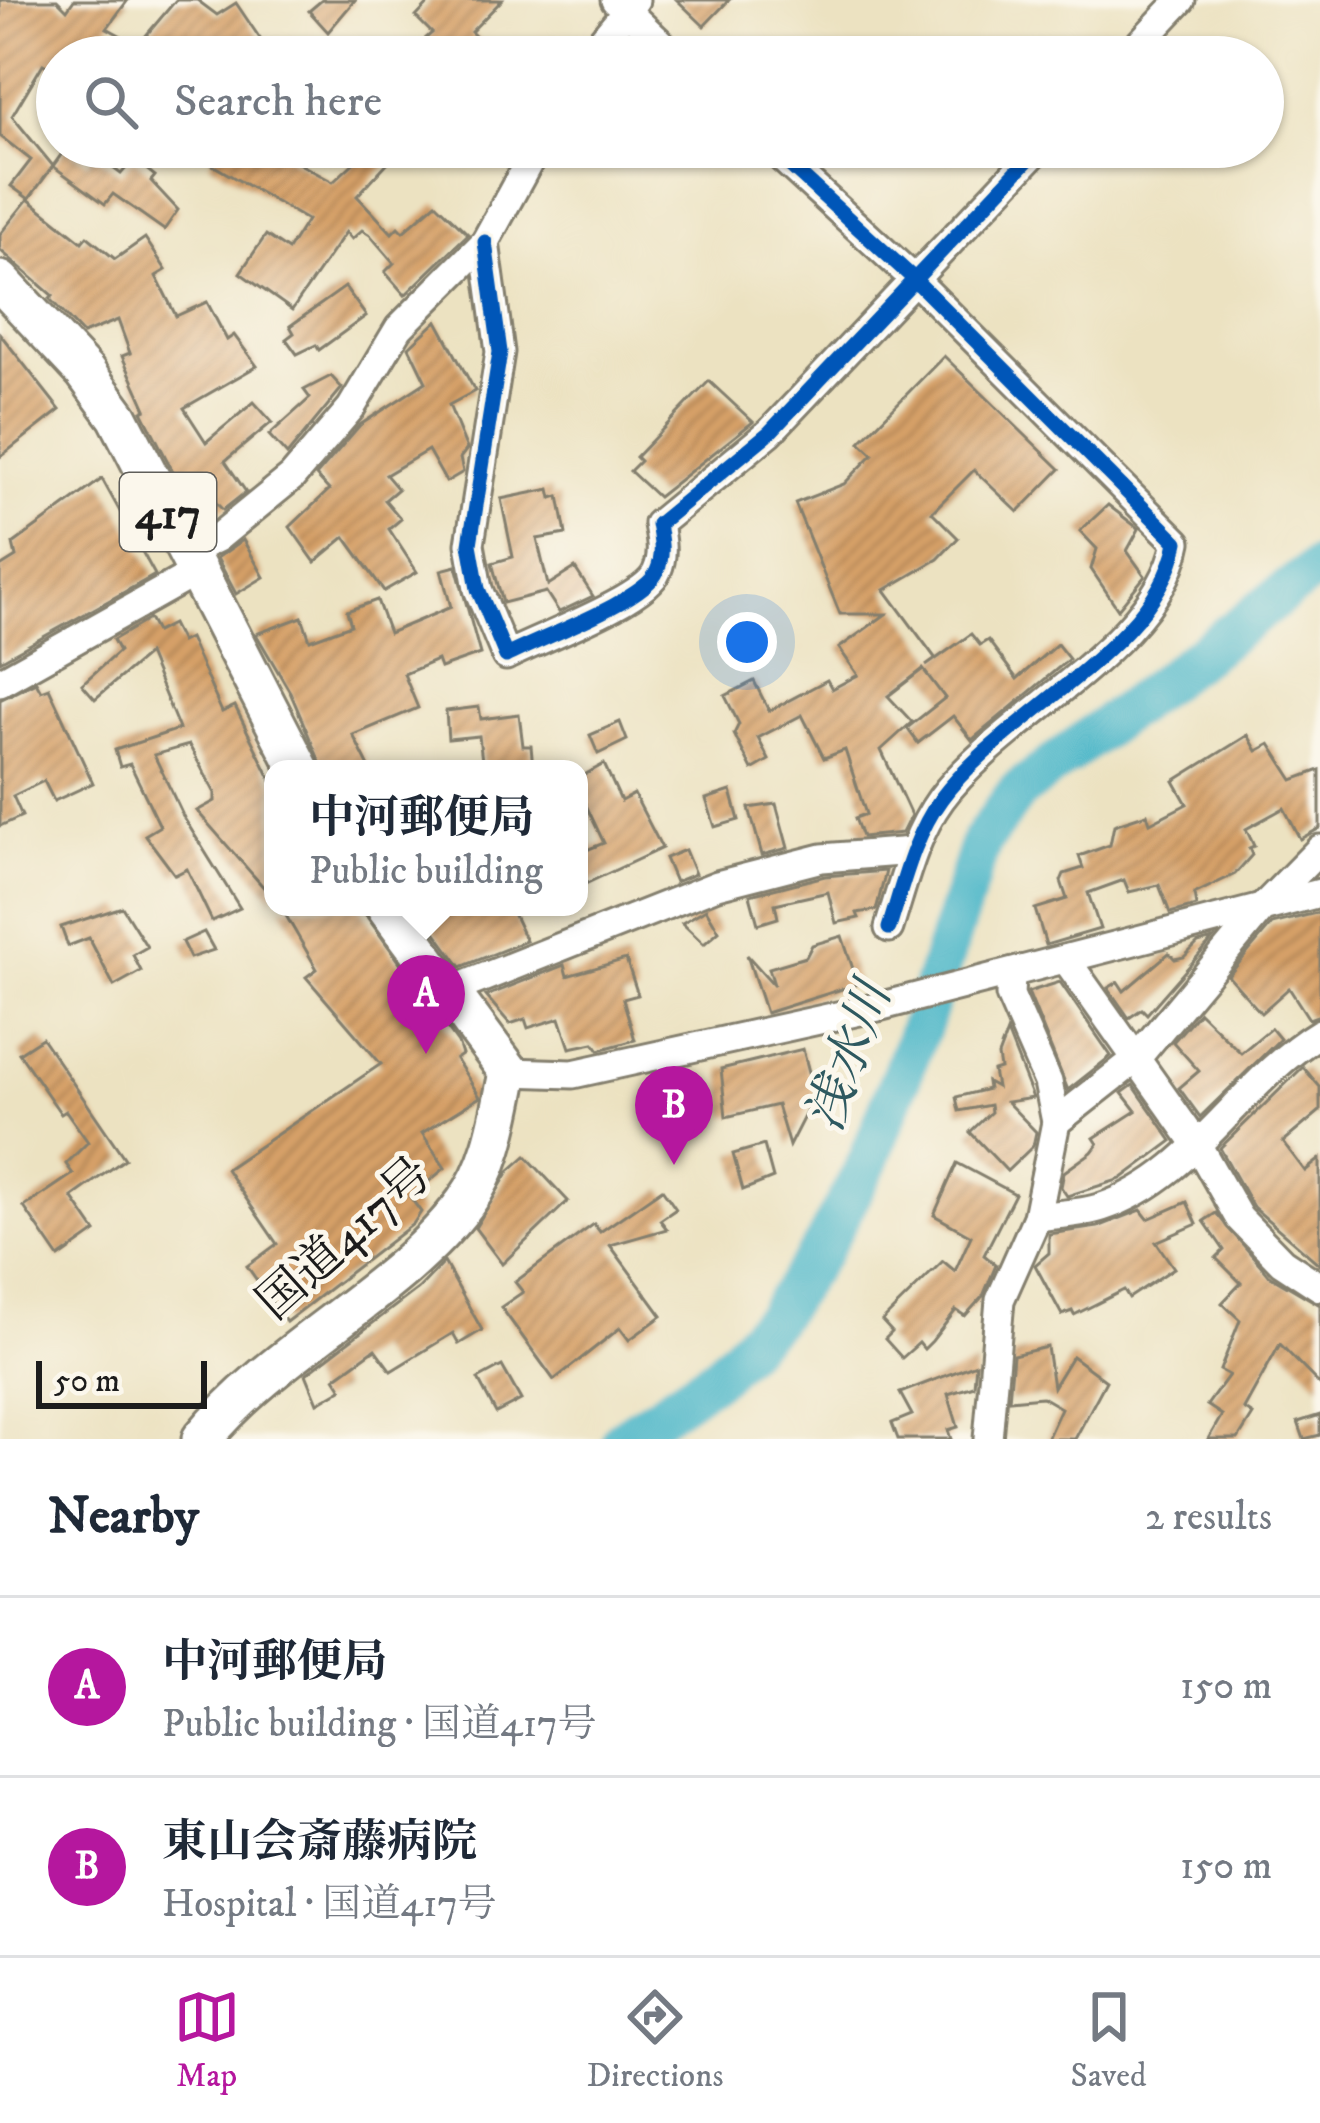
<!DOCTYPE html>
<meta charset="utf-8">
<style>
body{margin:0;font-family:"IM FELL DW Pica","Noto Serif JP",serif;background:#f6f6f7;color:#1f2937}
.scale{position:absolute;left:36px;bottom:30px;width:171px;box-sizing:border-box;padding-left:12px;border:6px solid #1c1c1c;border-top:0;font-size:33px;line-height:42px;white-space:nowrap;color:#1c1c1c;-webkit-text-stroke:9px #fbf7ec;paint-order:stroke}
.you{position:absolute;left:747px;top:642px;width:42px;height:42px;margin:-30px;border:9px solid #fff;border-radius:50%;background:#1a73e8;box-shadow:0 0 0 18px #1a73e833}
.badge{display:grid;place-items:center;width:78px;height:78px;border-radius:50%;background:#b5179e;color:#fff;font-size:39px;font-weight:700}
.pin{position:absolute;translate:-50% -99px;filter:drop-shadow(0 3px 6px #0008)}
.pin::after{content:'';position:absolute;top:63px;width:42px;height:36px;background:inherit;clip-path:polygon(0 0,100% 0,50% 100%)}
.popup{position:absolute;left:264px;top:760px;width:324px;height:156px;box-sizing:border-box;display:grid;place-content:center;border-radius:24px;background:#fff;filter:drop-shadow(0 3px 9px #0005);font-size:39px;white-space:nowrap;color:#747a83}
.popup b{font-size:45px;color:#1f2937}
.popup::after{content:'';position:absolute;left:50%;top:100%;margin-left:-24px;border:24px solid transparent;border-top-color:#fff}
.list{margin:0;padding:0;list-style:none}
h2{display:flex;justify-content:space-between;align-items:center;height:156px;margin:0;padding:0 48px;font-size:51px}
h2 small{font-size:39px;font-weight:400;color:#747a83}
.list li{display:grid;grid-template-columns:78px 1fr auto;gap:36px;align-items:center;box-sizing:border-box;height:180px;padding:0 48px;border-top:3px solid #e0e1e3}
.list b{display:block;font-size:45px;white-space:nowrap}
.list p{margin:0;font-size:39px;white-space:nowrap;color:#747a83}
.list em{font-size:39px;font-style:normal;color:#747a83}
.icon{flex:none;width:66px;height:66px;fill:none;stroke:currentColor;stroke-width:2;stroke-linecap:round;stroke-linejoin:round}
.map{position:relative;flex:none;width:1320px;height:1439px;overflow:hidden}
.search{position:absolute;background:#fff;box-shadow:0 3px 9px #0004;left:36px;right:36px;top:36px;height:132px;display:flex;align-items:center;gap:30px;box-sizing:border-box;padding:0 42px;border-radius:66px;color:#747a83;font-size:45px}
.sheet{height:516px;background:#fff}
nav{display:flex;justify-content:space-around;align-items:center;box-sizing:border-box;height:168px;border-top:3px solid #e0e1e3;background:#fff;font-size:33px;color:#747a83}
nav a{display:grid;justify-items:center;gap:6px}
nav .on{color:#b5179e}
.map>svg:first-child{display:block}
</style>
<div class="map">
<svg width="1320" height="1439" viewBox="0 0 1320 1439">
<defs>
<pattern id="building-hatch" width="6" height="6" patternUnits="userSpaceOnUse" patternTransform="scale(3)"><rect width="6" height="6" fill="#d6a068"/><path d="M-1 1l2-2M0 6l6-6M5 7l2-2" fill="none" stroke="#ad8255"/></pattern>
</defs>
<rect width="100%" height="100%" fill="#fbf7ec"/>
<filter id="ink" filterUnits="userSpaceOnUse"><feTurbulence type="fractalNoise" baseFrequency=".00833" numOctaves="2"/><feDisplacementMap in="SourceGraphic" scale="24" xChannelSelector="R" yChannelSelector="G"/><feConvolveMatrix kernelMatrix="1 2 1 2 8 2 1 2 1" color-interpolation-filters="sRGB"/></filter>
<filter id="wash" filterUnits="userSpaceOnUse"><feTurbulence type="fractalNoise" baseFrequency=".004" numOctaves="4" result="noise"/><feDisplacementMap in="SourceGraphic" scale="48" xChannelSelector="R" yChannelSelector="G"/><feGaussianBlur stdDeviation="2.7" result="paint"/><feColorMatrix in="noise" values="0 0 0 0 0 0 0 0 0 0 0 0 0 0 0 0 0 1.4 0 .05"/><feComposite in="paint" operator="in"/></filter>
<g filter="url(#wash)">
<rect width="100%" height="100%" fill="#ece2c1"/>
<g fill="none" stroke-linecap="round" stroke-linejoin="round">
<path stroke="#4ab5c7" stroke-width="42" d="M622 1439 719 1374 773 1319 823 1247 868 1162 922 1022 981 842 1017 792 1320 566"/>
</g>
<g id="blocks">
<g fill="url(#building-hatch)">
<path d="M0 0H57L67 10 74 0H128L107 28 138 45 176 0H197L217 15 236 3 261 40 236 57H57V71L43 64 12 116 53 166 66 148 88 163 94 154 121 174 134 159 155 176 151 181 178 210 164 230 113 194 105 204 53 166 29 199 11 186 31 160 0 136Z"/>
<path d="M322 0H355L328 32 309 11Z"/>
<path d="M432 0H502L471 32 496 57H452L438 50 426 38 432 33 416 17Z"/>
<path d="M677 0H729L704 26Z"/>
<path d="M218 147H292L287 157 333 182 371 147H402L357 196 392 233 398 227 403 232 436 203 468 234 405 295 385 272 394 263 370 235 362 230 352 239 346 232 292 310 240 273 266 235 288 250 307 220 209 163Z"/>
<path d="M28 199 82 242 87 236 115 259 145 238 166 270 156 276 176 316 207 302 227 340 234 335 257 366 184 408 206 442 254 402 272 422 225 461 246 492 223 510 213 500 194 513 142 411 146 409 122 356 130 353 118 320 83 334 50 299 53 296 0 250V234Z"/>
<path d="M345 287 366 316 319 350 316 345 297 354 286 339 294 333 290 326Z"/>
<path d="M437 321 475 391 449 405 467 449 460 458 463 472 446 482 428 450 386 475 398 489 385 500 401 519 389 529 417 572 384 591 345 537 315 562 290 527 329 490 316 476 360 425 426 382 409 347Z"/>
<path d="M0 334 60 410 0 457Z"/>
<path d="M944 356 1060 469 1018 512 974 470 932 512 958 538 938 559 885 590 936 659 926 666 971 634 980 645 988 640 1017 679 1057 644 1069 659 972 740 953 716 918 743 907 728 945 698 923 669 888 696 912 722 881 750 911 815 902 833 862 837 855 818 866 814 845 750 824 758 802 715 758 738 769 760 752 770 734 734 739 724 725 696 754 681 769 711 827 680 832 689 858 675 839 648 886 614H840L795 503 844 484 873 454 860 442Z"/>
<path d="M331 376 342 388 287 455 269 435 310 398 304 390Z"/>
<path d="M709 381 753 422 658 497 630 471 640 461 636 457Z"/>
<path d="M102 479 155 575 0 661V567L16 557 13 544Z"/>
<path d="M550 489 552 498 559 496 566 534 537 539 548 585 575 568 593 596 559 612 546 592 503 603 492 563 513 557 501 499Z"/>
<path d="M1108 505 1139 529 1127 551 1145 576 1118 609 1091 569 1097 549 1080 531Z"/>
<path d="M243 540 264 577 236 594 217 558Z"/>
<path d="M456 566 480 654 440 668 437 660 404 674 418 708 353 735 370 769H323L290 692 256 634 302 617 310 640 351 625 347 611 377 600 389 633 451 607 441 570Z"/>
<path d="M149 619 156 632 172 624 181 642 189 638 222 712 235 706 273 784V898L197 811 215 801V793L189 745 154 755 184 818 240 908 212 921 187 869 175 875 145 835 160 826 130 764 120 767 115 750 179 729 148 654 95 699 82 684 119 651 113 640Z"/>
<path d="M36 682 41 691 49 688 93 783 54 801 44 781 13 796 22 816 0 826V700Z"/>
<path d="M479 707 481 719 519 714 523 746H531L533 768 483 769 479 736 448 739 446 711Z"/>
<path d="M620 722 627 740 598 754 590 735Z"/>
<path d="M1248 735 1257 751 1270 744 1293 780 1320 770V828L1300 839 1284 808 1246 829 1254 846 1249 848 1252 855 1235 874 1194 894 1196 906 1170 913 1159 885 1129 892 1124 880 1088 893 1100 929 1046 945 1035 909 1067 899 1061 881 1064 874 1083 868 1079 856 1110 845 1114 825 1147 814 1150 823 1187 804 1174 781Z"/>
<path d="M604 764 621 801 634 794 662 848 579 887V853L604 843 585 803 579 806V778Z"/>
<path d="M731 791 739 820 715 827 706 799Z"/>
<path d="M776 804 788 848 762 855 749 808Z"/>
<path d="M685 850 695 874 675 882 665 858Z"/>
<path d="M886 871 876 910 857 913 859 918 836 923 828 892 775 904 778 918 758 924 750 895 825 876Z"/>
<path d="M122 907 147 947 133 955 141 971 114 986 89 938 68 946 61 927Z"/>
<path d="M281 907H360L458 1043 462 1055 456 1059 480 1097 422 1133 445 1168 410 1197 421 1212 413 1224 286 1322 247 1266 277 1244 226 1169 381 1064 306 977 317 969Z"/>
<path d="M417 907H510L526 941 461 967Z"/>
<path d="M706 909 719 931 704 944 682 923Z"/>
<path d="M1320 912V1015L1309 1019 1289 988 1261 1013 1228 976 1272 924Z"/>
<path d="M204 932 214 950 190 958 182 942Z"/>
<path d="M842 936 858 984 766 1013 747 955 774 985 769 968 806 957 812 945Z"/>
<path d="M1213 939 1147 1014 1142 1009 1129 1018 1108 988 1118 982 1124 991 1169 953 1175 959 1184 957 1198 943Z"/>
<path d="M626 959 638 995 623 999 635 1040 599 1050 594 1043 570 1048 560 1018 528 1028 525 1019 510 1024 486 996 564 965 567 976Z"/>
<path d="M1060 982 1111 1056 1068 1090 1028 992Z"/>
<path d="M1199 1012 1241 1053 1271 1028 1280 1039 1200 1117 1179 1088 1199 1071 1173 1042Z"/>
<path d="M1007 1032 1033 1098 1007 1102 1036 1132 1033 1146 1007 1171 970 1132 991 1112 990 1105 959 1111 956 1097 988 1089 987 1082 996 1087 993 1071 1000 1069 998 1056Z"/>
<path d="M42 1038 125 1159 72 1197 96 1232 59 1258 24 1207 73 1174 66 1164 88 1142 66 1111 61 1114 19 1053Z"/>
<path d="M803 1049 815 1095 789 1146 777 1105 726 1117 721 1069Z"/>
<path d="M1303 1067 1320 1087V1111L1283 1142 1305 1171 1320 1159V1265L1253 1207 1220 1148Z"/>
<path d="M1133 1085 1172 1141 1121 1179 1067 1196 1061 1187 1064 1172 1092 1152 1098 1144 1094 1138 1136 1111 1122 1093Z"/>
<path d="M764 1145 773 1178 743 1190 733 1154Z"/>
<path d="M526 1156 568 1201 502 1264 475 1228 509 1171Z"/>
<path d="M957 1163 1015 1194 984 1255 996 1265 983 1296 965 1316 956 1310 932 1341 924 1349 919 1343 902 1358 885 1339 892 1332 882 1321 943 1261 955 1271 971 1236 934 1215Z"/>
<path d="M662 1189 676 1209 660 1220 667 1229 610 1245 662 1316 629 1340 620 1328 554 1380 501 1307 523 1292 515 1282 594 1224 600 1232Z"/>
<path d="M1187 1202 1197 1224 1156 1242 1174 1268 1129 1298 1124 1290 1074 1315 1072 1311 1062 1315 1035 1265 1049 1253V1234L1098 1227 1141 1210 1148 1219Z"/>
<path d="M1216 1213 1269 1275 1320 1305V1385L1280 1344 1244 1409 1253 1415 1238 1439H1208L1222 1415 1207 1405 1229 1375 1220 1370 1240 1320 1222 1303 1241 1283 1216 1258 1224 1250 1204 1221Z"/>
<path d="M444 1262 482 1330 459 1344 453 1333 391 1371 375 1349 335 1378 342 1389 318 1403 306 1374 419 1288Z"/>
<path d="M1047 1347 1053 1387 1072 1356 1106 1381 1075 1439H1047L1061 1408 1042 1397 1009 1400 1013 1355Z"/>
<path d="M976 1364 974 1386 948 1394 958 1427 948 1430 951 1439H898L892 1423 912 1415 900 1393Z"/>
<path d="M502 1366 521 1400 496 1413 478 1379Z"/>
<path d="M1320 1415V1435L1304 1439 1298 1422Z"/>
</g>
</g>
</g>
<g filter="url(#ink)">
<use href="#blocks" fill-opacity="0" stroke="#847f6e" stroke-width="3"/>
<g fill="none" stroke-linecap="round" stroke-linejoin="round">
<defs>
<g id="minor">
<path d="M615 0 675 57"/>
<path d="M588 57 635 0"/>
<path d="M1127 57 1181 0"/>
<path d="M770 147 914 279 1177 542C1158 646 1002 716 941 799 914 836 903 884 889 928"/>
<path d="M485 242 500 352 470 544 478 589 506 656C538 639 646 600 657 571 664 555 661 541 658 524L770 432 1040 147"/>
<path d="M188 552 217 538 292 477 351 408 399 328 485 242 537 147"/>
<path d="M0 682 198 571"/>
<path d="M1067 961 1198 1146 1239 1218 1282 1262 1320 1287"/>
<path d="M447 992 717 885 822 858 913 851"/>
<path d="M509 1072 573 1074 878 1007 1320 893"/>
<path d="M1056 1122 1135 1060 1263 907 1320 849"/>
<path d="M1037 1217C1058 1214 1082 1214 1102 1207 1194 1177 1240 1081 1320 1033"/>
<path d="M988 1439 1000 1300 1037 1217 1056 1122 1048 1082 1010 995 1011 977"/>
</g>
<g id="highway">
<path d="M0 281 85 372 118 417 299 769"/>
<path d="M202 1439C275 1349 399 1292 465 1203 493 1166 500 1117 509 1072L387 907"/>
</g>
</defs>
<use href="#minor" stroke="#847f6e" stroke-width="33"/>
<use href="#highway" stroke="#847f6e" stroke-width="45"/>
<use href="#minor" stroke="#fff" stroke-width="27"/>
<use href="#highway" stroke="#fff" stroke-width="39"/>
<defs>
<g id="cycleway">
<path d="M770 147 914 279 1177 542C1158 646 1002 716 941 799 914 836 903 884 889 928"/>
<path d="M485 242 500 352 470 544 478 589 506 656C538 639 646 600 657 571 664 555 661 541 658 524L770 432 1040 147"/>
</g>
</defs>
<use href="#cycleway" stroke="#fbf7ec" stroke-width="22"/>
<use href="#cycleway" stroke="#0057b8" stroke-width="15"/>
</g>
</g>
<g text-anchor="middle" stroke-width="10" stroke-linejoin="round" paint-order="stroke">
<rect fill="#fbf7ec" stroke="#5f5e5a" stroke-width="3" x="120" y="473" width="96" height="78" rx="9"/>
<g font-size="45" font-weight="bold" fill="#1c1c1c">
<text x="168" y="528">417</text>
</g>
<g font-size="48" fill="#1c1c1c" stroke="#fbf7ec">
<text transform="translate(343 1237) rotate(-42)" y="17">国道417号</text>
</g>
<g font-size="51" font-style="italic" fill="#2e5960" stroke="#fbf7ec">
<text transform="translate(847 1056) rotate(-70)" y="18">浅水川</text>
</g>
</g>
</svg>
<div class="scale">50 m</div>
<div class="you"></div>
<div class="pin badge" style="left:426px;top:1054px">A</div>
<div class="popup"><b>中河郵便局</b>Public building</div>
<div class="pin badge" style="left:674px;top:1165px">B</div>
<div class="search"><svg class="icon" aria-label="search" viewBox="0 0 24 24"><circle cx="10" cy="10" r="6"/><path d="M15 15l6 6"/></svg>Search here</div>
</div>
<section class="sheet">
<h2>Nearby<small>2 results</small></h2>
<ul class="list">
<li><span class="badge">A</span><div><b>中河郵便局</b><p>Public building · 国道417号</p></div><em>150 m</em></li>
<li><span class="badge">B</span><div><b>東山会斎藤病院</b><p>Hospital · 国道417号</p></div><em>150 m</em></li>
</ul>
</section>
<nav>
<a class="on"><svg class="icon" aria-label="map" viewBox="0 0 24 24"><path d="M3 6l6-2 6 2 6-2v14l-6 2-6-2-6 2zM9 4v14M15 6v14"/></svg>Map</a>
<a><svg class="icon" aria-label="directions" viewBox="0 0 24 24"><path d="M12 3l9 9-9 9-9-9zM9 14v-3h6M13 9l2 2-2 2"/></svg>Directions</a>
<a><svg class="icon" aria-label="saved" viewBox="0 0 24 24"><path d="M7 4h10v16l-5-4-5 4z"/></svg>Saved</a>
</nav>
